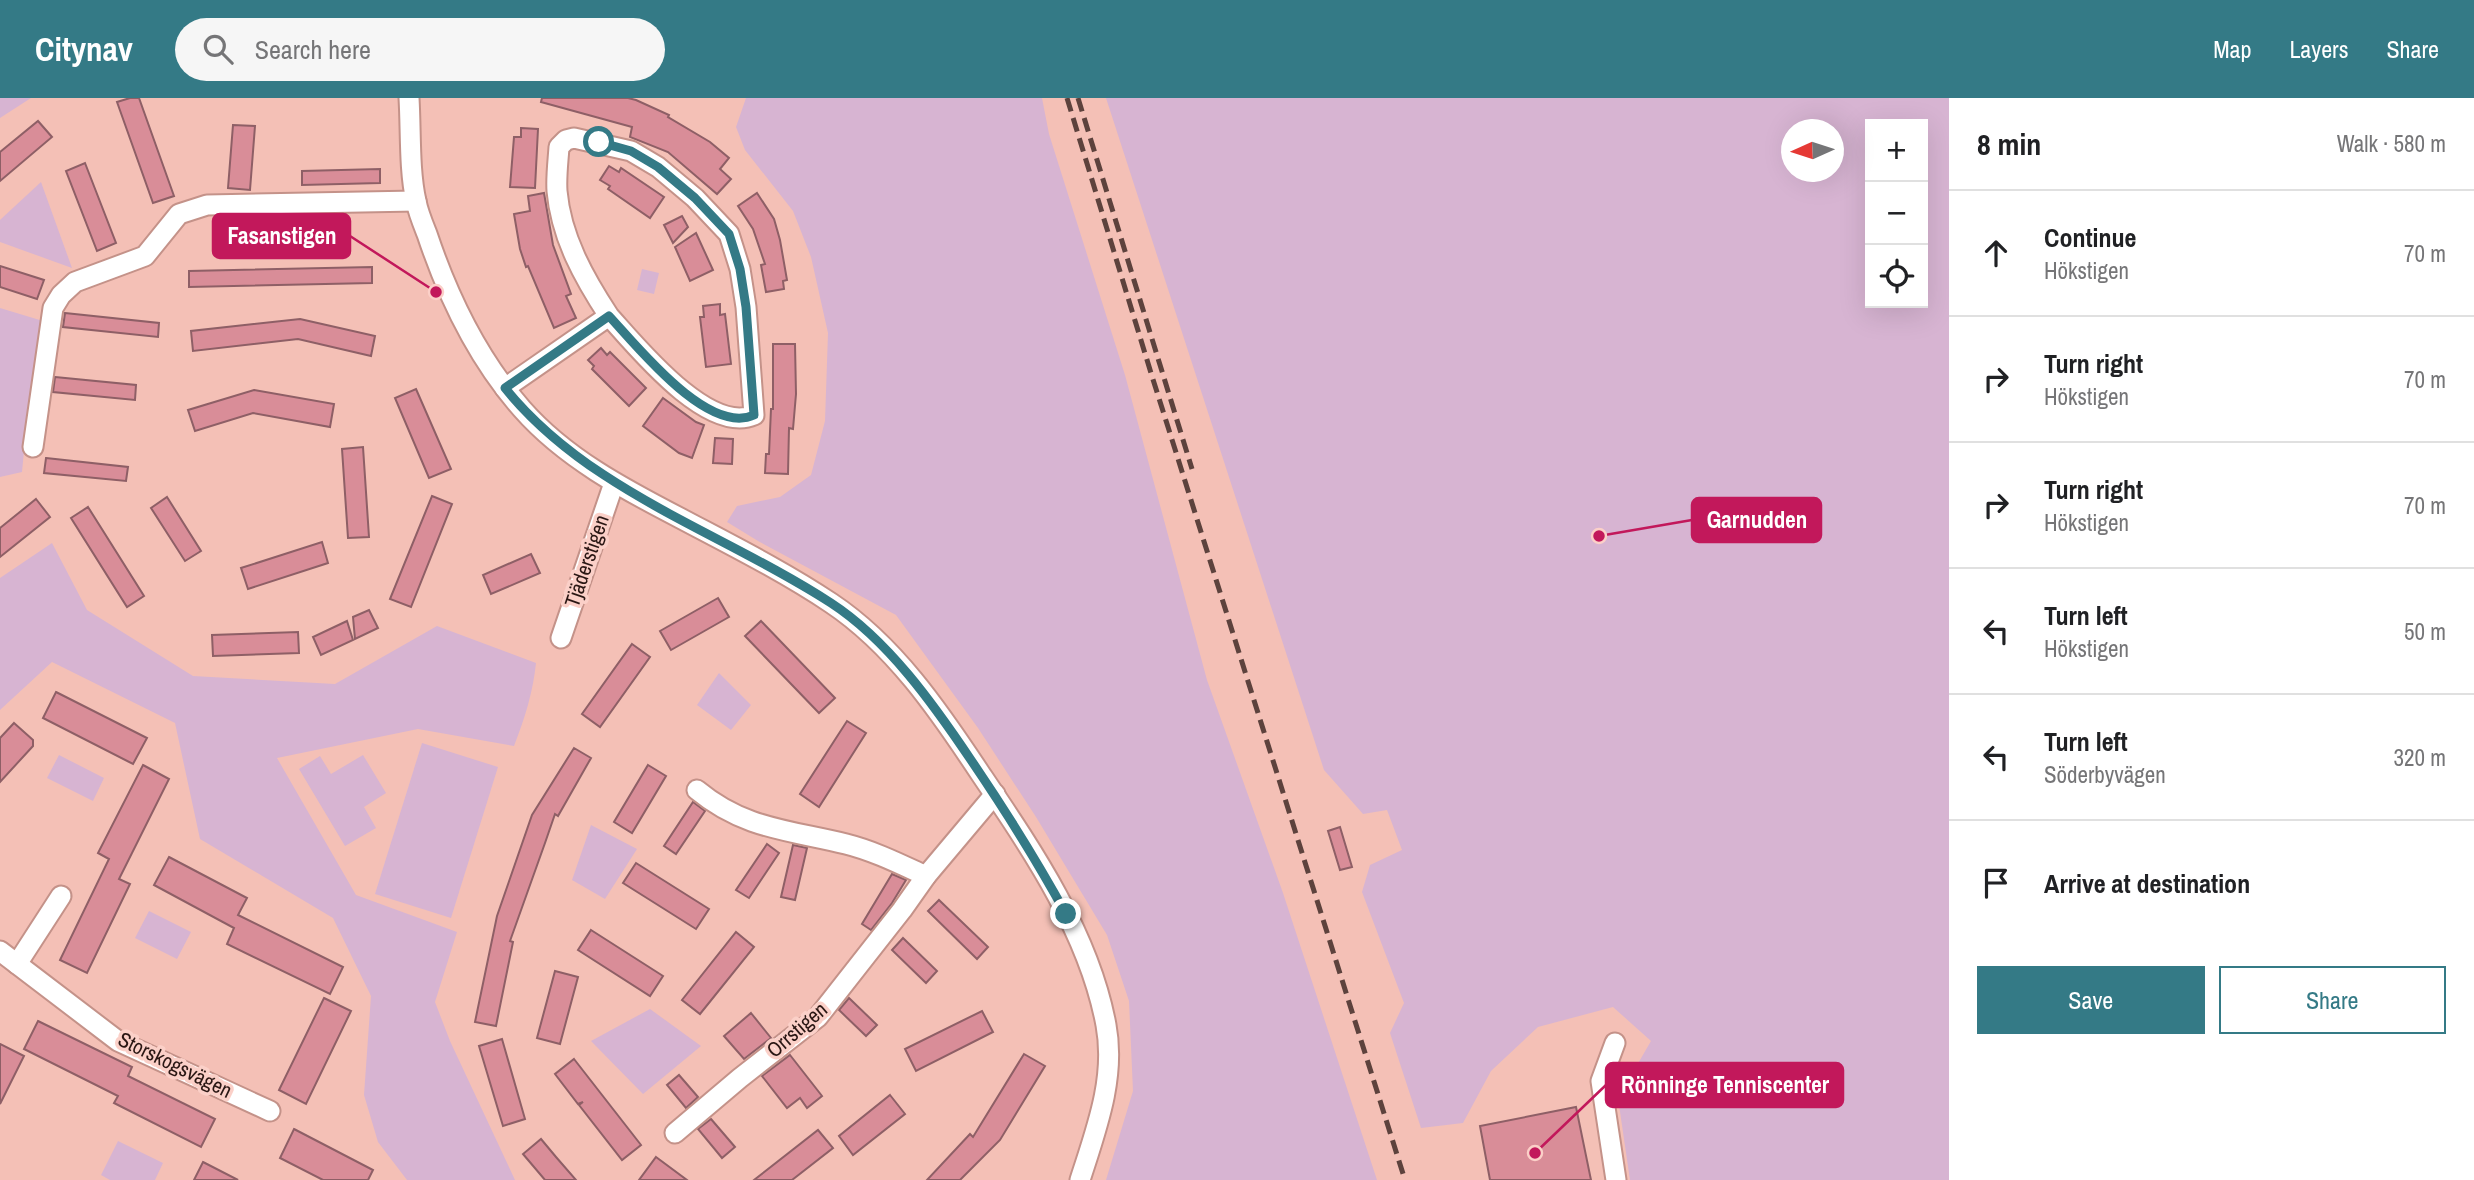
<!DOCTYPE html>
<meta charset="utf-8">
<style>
body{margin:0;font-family:"Archivo Narrow",sans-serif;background:#f6f6f6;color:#202124}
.controls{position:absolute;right:21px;top:21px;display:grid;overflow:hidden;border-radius:0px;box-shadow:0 7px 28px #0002}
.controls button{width:63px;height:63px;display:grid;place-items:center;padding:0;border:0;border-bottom:2px solid #e0e0e0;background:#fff;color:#202124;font:35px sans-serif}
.compass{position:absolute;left:1781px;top:21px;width:63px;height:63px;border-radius:50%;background:#fff;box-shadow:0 7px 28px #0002;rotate:267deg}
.stop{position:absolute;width:21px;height:21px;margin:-16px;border:5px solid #347a86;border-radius:50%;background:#fff}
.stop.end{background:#347a86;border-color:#fff;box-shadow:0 2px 7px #0008}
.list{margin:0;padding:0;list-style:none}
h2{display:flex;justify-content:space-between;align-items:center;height:91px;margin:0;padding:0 28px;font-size:30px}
h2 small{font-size:23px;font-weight:400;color:#757577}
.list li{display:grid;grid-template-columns:46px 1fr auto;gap:21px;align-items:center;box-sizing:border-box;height:126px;padding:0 28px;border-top:2px solid #e0e0e0}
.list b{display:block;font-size:26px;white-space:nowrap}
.list p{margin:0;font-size:23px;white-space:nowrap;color:#757577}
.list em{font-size:23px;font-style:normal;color:#757577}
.actions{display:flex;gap:14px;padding:21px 28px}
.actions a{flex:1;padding:16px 0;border:2px solid #347a86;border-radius:0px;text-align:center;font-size:24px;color:#347a86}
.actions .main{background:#347a86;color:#fff}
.icon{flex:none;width:38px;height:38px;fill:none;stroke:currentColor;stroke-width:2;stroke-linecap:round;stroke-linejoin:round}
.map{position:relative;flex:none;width:1949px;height:1082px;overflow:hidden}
header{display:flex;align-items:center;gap:42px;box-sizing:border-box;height:98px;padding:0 35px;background:#347a86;color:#fff}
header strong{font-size:33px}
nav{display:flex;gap:38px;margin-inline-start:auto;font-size:24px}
.search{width:490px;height:63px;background:#f6f6f6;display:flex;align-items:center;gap:18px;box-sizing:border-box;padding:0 24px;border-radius:38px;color:#757577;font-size:26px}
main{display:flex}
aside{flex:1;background:#fff}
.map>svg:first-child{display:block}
</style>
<header>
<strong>Citynav</strong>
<div class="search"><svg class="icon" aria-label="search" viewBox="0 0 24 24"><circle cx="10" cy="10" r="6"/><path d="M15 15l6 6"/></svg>Search here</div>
<nav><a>Map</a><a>Layers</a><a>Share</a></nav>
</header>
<main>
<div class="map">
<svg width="1949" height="1082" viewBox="0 0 1949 1082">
<rect width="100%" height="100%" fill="#f4c0b6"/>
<g fill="#d7b4d2" fill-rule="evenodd">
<path d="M0 0H31L0 20Z"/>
<path d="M746 0H1042L1049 36 1125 277 1207 582 1283 795 1377 1082H1106L1133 993 1129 903 1107 837 1036 719 978 630 896 517 758 443 727 424 737 408 780 399 811 377 825 323 828 235 811 159 793 113 745 52 736 29Z"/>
<path d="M1106 0H1949V1082H1630L1618 1000 1651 943 1613 909 1538 929 1491 973 1463 1025 1421 1030 1390 935 1404 905 1362 794 1370 767 1402 752 1387 712 1363 716 1324 672ZM1870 26H1923V205H1870ZM1792 32H1834V74H1792Z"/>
<path d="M41 84 72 170 0 144V122Z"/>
<path d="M642 171 659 175 654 196 637 192Z"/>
<path d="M0 210 43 223 26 332 22 374 0 379Z"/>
<path d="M52 445 87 512 193 578 335 586 437 528 536 565C533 594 525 620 514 648L418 631 277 660 356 797 457 834 435 904 450 943 515 1082H407L378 1044 364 997 371 898 333 820 200 741 175 625 52 564 0 612V480Z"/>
<path d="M719 575 751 607 731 632 697 607Z"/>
<path d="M422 645 498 669 451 820 375 796Z"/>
<path d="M59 657 104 680 93 703 47 680Z"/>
<path d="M363 657 386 695 364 709 376 730 345 748 299 671 320 658 331 676Z"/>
<path d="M591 727 637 751 605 801 572 782Z"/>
<path d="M149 813 191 834 177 861 135 840Z"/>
<path d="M650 911 701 948 643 996 591 943Z"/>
<path d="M118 1043 163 1065 155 1082H110L101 1077Z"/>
</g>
<g fill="#d98d98" stroke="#8e5f66" stroke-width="2">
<path d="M130 0H139L174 98 153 105 117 4Z"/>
<path d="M542 0H628L636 2 669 17 668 19 710 44 729 60 720 71 731 81 717 96 668 54 630 39 632 29 541 4Z"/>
<path d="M38 23 52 39 0 83V54Z"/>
<path d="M233 27 255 28 250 92 228 90Z"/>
<path d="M521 30 538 31 535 90 510 89 514 39H521Z"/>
<path d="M85 65 116 145 97 153 66 73Z"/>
<path d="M609 68 619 74 621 70 664 99 650 120 608 91 610 88 600 82Z"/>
<path d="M380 71V85L302 87V73Z"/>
<path d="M544 95 553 147 571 196 566 198 576 220 554 230 528 168 526 169 520 151 514 116 530 113 528 98Z"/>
<path d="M757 95 774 121 780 142 787 182 783 183 784 191 766 194 761 167 765 166 753 131 738 108Z"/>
<path d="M682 118 688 129 673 145 664 127Z"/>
<path d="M696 135 713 172 690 183 675 149Z"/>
<path d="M0 168 44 182 37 201 0 189Z"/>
<path d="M372 169V185L189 189V173Z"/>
<path d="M720 206V217L725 216 731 266 706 269 700 219H704L703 208Z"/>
<path d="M65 215 159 225 158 239 63 229Z"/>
<path d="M300 221 375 238 371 258 298 241 193 253 191 233Z"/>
<path d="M773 246H795L796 296 793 331 789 330 788 376 765 375 766 356H769L771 311H773Z"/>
<path d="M601 250 607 257 610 254 646 290 629 308 592 271 594 268 588 262Z"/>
<path d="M55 279 136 287 135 302 53 294Z"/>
<path d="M416 291 451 371 429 380 395 300Z"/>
<path d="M254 292 334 306 330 329 253 315 195 333 188 312Z"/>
<path d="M663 300 696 324 704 327 692 360 679 355 643 328Z"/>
<path d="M715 340 733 341 732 366 713 365Z"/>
<path d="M363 349 369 439 348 440 342 351Z"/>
<path d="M46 360 128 369 126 383 44 375Z"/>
<path d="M432 398 452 406 411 509 390 501Z"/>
<path d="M167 399 201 453 185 463 151 410Z"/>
<path d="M36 401 50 419 0 459V430Z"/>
<path d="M88 409 144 498 127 509 71 420Z"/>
<path d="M322 444 328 465 248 491 241 470Z"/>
<path d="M531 456 540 475 491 496 483 477Z"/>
<path d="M718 500 729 519 671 552 660 533Z"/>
<path d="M369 512 378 530 355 541 353 519Z"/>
<path d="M347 523 353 542 321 557 313 539Z"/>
<path d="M761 523 835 600 819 615 745 538Z"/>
<path d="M298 534 299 555 213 558 212 537Z"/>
<path d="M632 546 650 559 600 629 582 616Z"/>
<path d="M56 594 147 640 133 666 43 620Z"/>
<path d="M847 623 866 635 819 709 800 696Z"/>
<path d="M14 625 33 642V648L0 684V640Z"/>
<path d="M574 650 591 660 558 718 555 716 545 745 510 843 513 844 496 928 475 924 497 818 532 717Z"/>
<path d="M143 667 169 681 119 781 130 786 87 875 60 862 109 761 98 755Z"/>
<path d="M648 667 666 678 632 735 614 724Z"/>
<path d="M693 704 705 713 676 756 664 748Z"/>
<path d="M1340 729 1352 769 1340 772 1328 733Z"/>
<path d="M767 746 779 755 749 800 736 792Z"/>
<path d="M793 747 807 750 795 802 781 799Z"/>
<path d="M169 759 247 800 238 817 343 869 330 896 227 846 234 830 154 787Z"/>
<path d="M636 765 709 811 696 831 623 785Z"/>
<path d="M892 776 906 782 892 805 871 832 862 826Z"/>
<path d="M939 802 988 849 977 861 928 813Z"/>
<path d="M591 832 663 878 650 898 578 852Z"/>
<path d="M736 834 754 849 700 916 682 902Z"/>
<path d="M903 840 937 873 926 885 892 852Z"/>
<path d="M555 873 578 879 560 946 537 940Z"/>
<path d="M324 900 351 913 306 1006 279 992Z"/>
<path d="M849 900 877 927 866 938 839 912Z"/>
<path d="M982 913 993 934 916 973 905 951Z"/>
<path d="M751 915 771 940 744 961 724 938Z"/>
<path d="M38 923 132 969 128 978 215 1021 201 1049 114 1005 118 998 24 951Z"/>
<path d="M502 941 525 1021 503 1028 479 948Z"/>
<path d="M0 946 24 958 0 1006Z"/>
<path d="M1024 956 1045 968 1000 1042 960 1082H927L970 1036 973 1039Z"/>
<path d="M790 957 822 998 807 1010 800 1000 787 1010 762 978Z"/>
<path d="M574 961 641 1047 622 1062 579 1007 583 1004 578 1006 555 976Z"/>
<path d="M679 977 698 999 686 1010 667 987Z"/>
<path d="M890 997 905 1016 853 1057 839 1038Z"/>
<path d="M1576 1009 1591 1082H1490L1480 1028Z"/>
<path d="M711 1021 735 1049 722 1060 698 1031Z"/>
<path d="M294 1031 373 1072 368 1082H323L280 1060Z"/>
<path d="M818 1032 833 1050 792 1082H754Z"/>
<path d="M541 1041 556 1059 576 1082H545L523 1056Z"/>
<path d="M656 1059 687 1082H639Z"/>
<path d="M203 1064 238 1082H194Z"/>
</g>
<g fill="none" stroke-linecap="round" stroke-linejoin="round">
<defs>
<g id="street">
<path d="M409 0C411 33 409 72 416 103 418 114 423 126 427 136 448 199 478 261 522 311 565 360 624 391 680 420 731 447 783 473 831 505 894 547 939 613 980 675 1032 752 1089 835 1106 927 1116 980 1096 1032 1080 1082"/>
<path d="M505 290 609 218C637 249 708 337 754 317L746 209 740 171 729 136 695 100 658 69 631 53 574 40 566 42 559 49C558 64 556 79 557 93 561 139 584 180 609 218"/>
<path d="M33 349 53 210 61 197 75 184 145 158 179 116 207 107 416 103"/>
<path d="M561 540 614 385"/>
<path d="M697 692C744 731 789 732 846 746 874 753 900 766 926 778"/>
<path d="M0 853 118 943 270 1013"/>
<path d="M17 866 61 798"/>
<path d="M1615 945 1601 983 1616 1082"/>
<path d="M675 1035 740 980 818 919 902 812 926 778 995 696"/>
</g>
</defs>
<use href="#street" stroke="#c49289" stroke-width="23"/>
<use href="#street" stroke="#fff" stroke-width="19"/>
<g stroke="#5d423d" stroke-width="5" stroke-dasharray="14 7" stroke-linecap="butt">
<path d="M1067 0 1151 275 1405 1082"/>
<path d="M1078 0 1192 371"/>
</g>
</g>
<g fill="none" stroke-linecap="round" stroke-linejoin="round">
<path stroke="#347a86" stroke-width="9" d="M599 44 631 53 658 69 695 100 729 136 740 171 746 209 754 317C708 338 637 248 609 218L505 290C589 394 722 434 831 505 888 542 934 607 971 662 1005 712 1037 763 1066 816"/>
</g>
<g text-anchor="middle" stroke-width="7" stroke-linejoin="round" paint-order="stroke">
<g font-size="21" fill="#2a1714" stroke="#fbd0c8">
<text transform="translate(587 463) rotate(-71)" y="7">Tjäderstigen</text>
<text transform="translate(797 932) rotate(-41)" y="7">Orrstigen</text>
<text transform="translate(175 967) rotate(26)" y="7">Storskogsvägen</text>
</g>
</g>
<path fill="none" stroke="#c2185b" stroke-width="2.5" d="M436 194L350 138M1599 438L1692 422M1535 1055L1606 987"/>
<g fill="#c2185b" stroke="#fbd0c8" stroke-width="2.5">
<circle cx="436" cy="194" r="7"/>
<circle cx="1599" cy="438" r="7"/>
<circle cx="1535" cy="1055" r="7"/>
</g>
<g fill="#c2185b" stroke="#c2185b" stroke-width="2.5">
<rect x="213" y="116" width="137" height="44" rx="7"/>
<rect x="1692" y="400" width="129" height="44" rx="7"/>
<rect x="1606" y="965" width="237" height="44" rx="7"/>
</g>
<g font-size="23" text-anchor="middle" font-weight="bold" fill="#fff">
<text x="282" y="146">Fasanstigen</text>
<text x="1757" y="430">Garnudden</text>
<text x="1725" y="995">Rönninge Tenniscenter</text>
</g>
</svg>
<div class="controls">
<button>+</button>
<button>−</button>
<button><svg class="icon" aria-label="locate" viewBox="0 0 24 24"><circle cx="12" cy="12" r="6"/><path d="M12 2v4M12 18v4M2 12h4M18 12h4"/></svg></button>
</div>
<svg class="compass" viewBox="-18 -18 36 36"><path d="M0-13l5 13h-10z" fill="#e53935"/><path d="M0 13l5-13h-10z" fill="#757577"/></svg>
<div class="stop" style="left:599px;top:44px"></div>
<div class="stop end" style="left:1066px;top:816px"></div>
</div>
<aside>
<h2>8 min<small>Walk · 580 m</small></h2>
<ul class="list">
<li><svg class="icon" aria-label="ahead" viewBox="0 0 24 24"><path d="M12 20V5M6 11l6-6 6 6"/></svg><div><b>Continue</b><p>Hökstigen</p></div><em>70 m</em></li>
<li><svg class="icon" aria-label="right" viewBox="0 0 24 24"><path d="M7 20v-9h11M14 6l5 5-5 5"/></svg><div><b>Turn right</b><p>Hökstigen</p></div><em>70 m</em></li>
<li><svg class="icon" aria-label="right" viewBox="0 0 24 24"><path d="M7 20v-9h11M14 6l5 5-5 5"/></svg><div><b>Turn right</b><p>Hökstigen</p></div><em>70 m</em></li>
<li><svg class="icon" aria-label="left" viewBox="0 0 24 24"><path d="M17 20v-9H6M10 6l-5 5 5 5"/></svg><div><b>Turn left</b><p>Hökstigen</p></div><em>50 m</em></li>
<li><svg class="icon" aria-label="left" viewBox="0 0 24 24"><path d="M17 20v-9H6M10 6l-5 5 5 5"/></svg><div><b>Turn left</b><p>Söderbyvägen</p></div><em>320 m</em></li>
<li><svg class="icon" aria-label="arrive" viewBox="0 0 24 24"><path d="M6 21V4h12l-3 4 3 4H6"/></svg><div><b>Arrive at destination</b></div></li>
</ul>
<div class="actions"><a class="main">Save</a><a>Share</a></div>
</aside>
</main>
